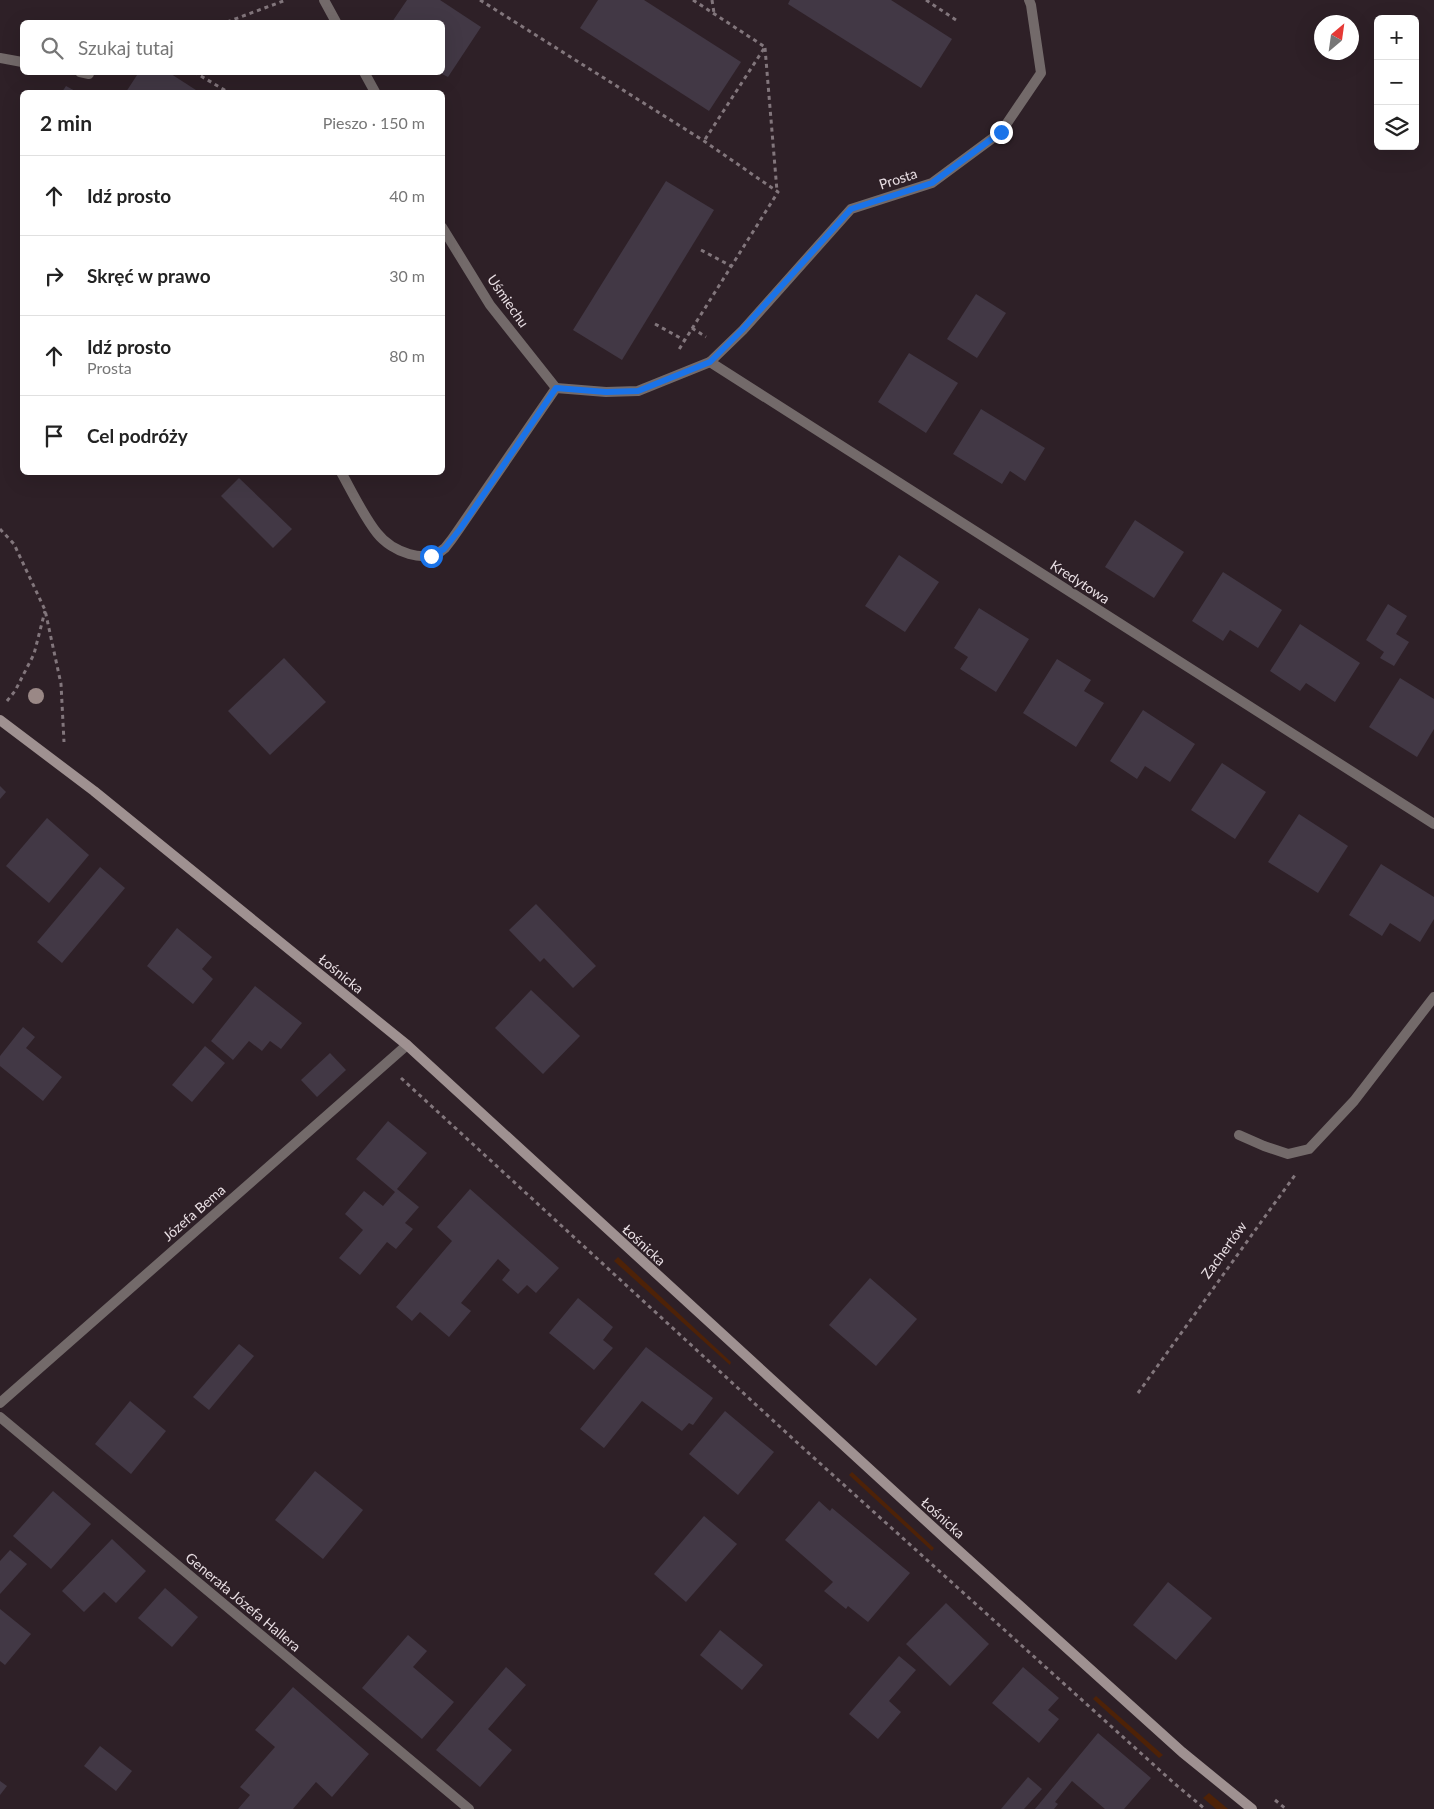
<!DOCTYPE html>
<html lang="pl">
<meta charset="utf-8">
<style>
body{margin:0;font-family:Lato,sans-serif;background:#f2f2f2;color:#222}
.controls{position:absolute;right:15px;top:15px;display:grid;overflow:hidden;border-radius:8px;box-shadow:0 5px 20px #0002}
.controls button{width:45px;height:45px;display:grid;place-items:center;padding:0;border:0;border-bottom:1px solid #e0e0e0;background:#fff;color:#222;font:25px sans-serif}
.compass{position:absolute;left:1314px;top:15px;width:45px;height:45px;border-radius:50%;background:#fff;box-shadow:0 5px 20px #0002;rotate:29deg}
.stop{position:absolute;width:15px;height:15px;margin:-11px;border:4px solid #1a73e8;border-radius:50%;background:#fff}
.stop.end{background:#1a73e8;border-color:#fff;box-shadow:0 1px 5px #0008}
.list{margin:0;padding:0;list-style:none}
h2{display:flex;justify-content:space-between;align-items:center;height:65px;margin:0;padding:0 20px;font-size:21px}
h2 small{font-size:16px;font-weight:400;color:#767676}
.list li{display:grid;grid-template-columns:32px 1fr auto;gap:15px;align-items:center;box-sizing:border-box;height:80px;padding:0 20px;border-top:1px solid #e0e0e0}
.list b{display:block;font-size:19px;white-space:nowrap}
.list p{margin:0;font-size:16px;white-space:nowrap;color:#767676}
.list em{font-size:16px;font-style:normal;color:#767676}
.icon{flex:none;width:28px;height:28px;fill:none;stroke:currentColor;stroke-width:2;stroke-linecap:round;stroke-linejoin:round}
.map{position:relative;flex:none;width:1434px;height:1809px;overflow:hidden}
.search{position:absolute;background:#fff;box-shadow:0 5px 20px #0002;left:20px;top:20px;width:425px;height:55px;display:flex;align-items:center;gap:12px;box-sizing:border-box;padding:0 18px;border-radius:8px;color:#767676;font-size:19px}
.panel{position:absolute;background:#fff;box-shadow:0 5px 20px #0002;left:20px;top:90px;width:425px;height:385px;border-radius:8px}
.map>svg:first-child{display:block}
</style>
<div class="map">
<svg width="1434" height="1809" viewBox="0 0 1434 1809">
<rect width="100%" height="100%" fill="#2e2027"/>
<g fill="#4e2207">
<path d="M618 1257 731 1362 730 1365 614 1261Z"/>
<path d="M852 1472 934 1548 932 1551 849 1475Z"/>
<path d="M1096 1696 1163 1755 1159 1758 1093 1699Z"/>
<path d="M1209 1793 1228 1809H1216L1203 1798Z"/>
</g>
<g fill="#423845">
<path d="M407 0H440L481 27 448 77 442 74V22H392Z"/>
<path d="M598 0H644L741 62 709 111 580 28Z"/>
<path d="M790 0H891L952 39 921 88 788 4Z"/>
<path d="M139 72H168L199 92H126Z"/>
<path d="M66 86 77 92H62Z"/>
<path d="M666 181 714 210 622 360 573 330Z"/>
<path d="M976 294 1006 313 977 358 947 339Z"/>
<path d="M909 353 958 383 926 433 878 402Z"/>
<path d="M981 409 1045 448 1025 481 1010 471 1002 484 953 454Z"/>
<path d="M239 478 292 529 273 548 221 496Z"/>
<path d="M1135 520 1184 552 1154 598 1105 567Z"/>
<path d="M899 555 939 582 905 632 865 606Z"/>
<path d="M1223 572 1282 610 1258 648 1230 630 1223 641 1192 621Z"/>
<path d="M1388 604 1407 616 1396 634 1409 642 1394 666 1380 658 1384 652 1366 640Z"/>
<path d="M979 608 1029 639 996 692 960 669 968 657 954 648Z"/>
<path d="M1300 624 1360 663 1335 702 1306 683 1300 691 1270 671Z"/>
<path d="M284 658 326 702 270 755 228 711Z"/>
<path d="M1057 659 1091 680 1084 691 1104 703 1076 747 1023 713Z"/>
<path d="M1400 678 1434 699V729L1417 757 1369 727Z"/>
<path d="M1143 710 1195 744 1170 782 1145 766 1137 779 1110 761Z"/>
<path d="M1222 763 1266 792 1235 839 1191 810Z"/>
<path d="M0 786 6 792 0 799Z"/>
<path d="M1299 814 1348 846 1318 893 1268 862Z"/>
<path d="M47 818 89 855 49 903 6 866Z"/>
<path d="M1381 864 1434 897V919L1420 942 1390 923 1382 936 1349 915Z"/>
<path d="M100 867 125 888 62 963 37 942Z"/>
<path d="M536 904 596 966 573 988 544 958 540 962 509 930Z"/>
<path d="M177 928 212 957 202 969 213 979 193 1004 147 966Z"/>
<path d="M255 986 302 1023 281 1049 270 1041 262 1051 249 1041 233 1060 211 1041Z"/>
<path d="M531 990 580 1036 543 1074 495 1028Z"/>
<path d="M23 1027 35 1037 26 1048 62 1077 43 1101 0 1066V1056Z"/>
<path d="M205 1046 225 1063 192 1102 172 1085Z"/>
<path d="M330 1053 346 1070 317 1097 301 1080Z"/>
<path d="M388 1121 427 1153 397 1189 419 1207 405 1223 413 1229 396 1249 387 1242 360 1275 339 1258 363 1230 345 1214 364 1191 383 1206 395 1192 356 1159Z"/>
<path d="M470 1189 559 1268 536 1293 527 1285 518 1294 502 1280 510 1270 498 1259 461 1303 471 1311 449 1337 420 1312 412 1321 396 1307 452 1241 437 1227Z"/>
<path d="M870 1278 917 1319 876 1366 829 1325Z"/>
<path d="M578 1298 613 1327 603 1340 613 1348 594 1370 549 1333Z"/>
<path d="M239 1344 254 1356 209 1410 193 1397Z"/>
<path d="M646 1347 713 1398 693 1425 689 1423 682 1431 642 1401 604 1448 580 1429Z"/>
<path d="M130 1401 166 1431 131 1474 95 1444Z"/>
<path d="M725 1411 774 1452 738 1495 689 1454Z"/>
<path d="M315 1471 363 1510 323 1559 275 1520Z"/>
<path d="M53 1491 91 1524 51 1569 13 1536Z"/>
<path d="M819 1501 830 1511 832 1508 910 1573 868 1622 848 1606 846 1609 824 1591 833 1582 785 1540Z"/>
<path d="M704 1516 737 1544 686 1602 654 1574Z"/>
<path d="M112 1539 146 1571 116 1603 104 1592 84 1612 62 1591Z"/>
<path d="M10 1550 27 1564 0 1594V1561Z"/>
<path d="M1168 1582 1212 1618 1176 1660 1133 1625Z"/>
<path d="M165 1588 198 1617 172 1647 138 1618Z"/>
<path d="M946 1603 989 1644 950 1686 906 1644Z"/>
<path d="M0 1609 31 1634 5 1665 0 1661Z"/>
<path d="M720 1630 763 1665 742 1690 700 1655Z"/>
<path d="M408 1635 427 1651 413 1667 454 1702 422 1739 362 1688Z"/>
<path d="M899 1656 916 1670 889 1701 901 1712 878 1739 849 1714Z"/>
<path d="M506 1667 526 1685 488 1729 512 1750 480 1787 436 1750Z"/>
<path d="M1023 1667 1059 1698 1048 1710 1059 1719 1039 1743 992 1703Z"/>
<path d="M293 1687 369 1754 332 1797 316 1782 293 1809H238L250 1795 240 1787 275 1747 255 1730Z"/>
<path d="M1098 1733 1151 1778 1124 1809H1105L1072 1781 1055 1802 1058 1804 1054 1809H1035Z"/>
<path d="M100 1746 132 1771 116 1791 84 1766Z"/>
<path d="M1028 1777 1042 1789 1024 1809H1001Z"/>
<path d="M0 1781 7 1786 0 1795Z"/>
</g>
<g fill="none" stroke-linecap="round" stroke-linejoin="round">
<g stroke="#82767c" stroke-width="3" stroke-dasharray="4 4" stroke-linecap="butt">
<path d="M480 0 704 141 778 192 678 351"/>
<path d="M693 0 765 47 704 141"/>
<path d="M712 0 714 13"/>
<path d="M926 0 959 22"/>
<path d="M227 22 286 0"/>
<path d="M765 48 777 191"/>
<path d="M194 72 228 92"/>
<path d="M701 250 731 266"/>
<path d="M655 324 684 340"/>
<path d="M692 328 706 337"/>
<path d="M0 529 14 544 45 610 61 684 64 742"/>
<path d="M7 701 15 691 34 654 45 611"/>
<path d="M401 1078 803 1448 1175 1784 1205 1809"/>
<path d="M1138 1393 1295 1175"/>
<path d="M1275 1800 1286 1809"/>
</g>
<path stroke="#736a6a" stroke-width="10" d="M1239 1135 1264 1146 1288 1154 1309 1149 1354 1101 1434 997"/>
<g stroke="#736a6a" stroke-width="10">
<path d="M324 0 336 22"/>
<path d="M0 58 22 62"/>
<path d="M80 72 89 74"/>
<path d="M364 72 375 92"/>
<path d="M442 227 490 305 556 388"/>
<path d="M710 362 1434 824"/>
<path d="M556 388 606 392 638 391 710 362 743 330 851 209 932 183 1001 132 1041 73 1031 5 1029 0"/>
<path d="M341 472C351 490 364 517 377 533 391 551 426 566 445 548 450 542 455 535 459 529L556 388"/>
<path d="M0 1403 407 1045"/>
<path d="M0 1417 469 1809"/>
</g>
<path stroke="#9f9191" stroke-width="10" d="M0 720 94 791 407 1045 948 1541 1182 1752 1252 1809"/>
</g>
<circle fill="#9a8886" cx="36" cy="696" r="8"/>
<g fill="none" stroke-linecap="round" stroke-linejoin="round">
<path stroke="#1a73e8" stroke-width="6" d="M431 556 444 549 460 529 556 388 606 392 638 391 710 362 742 330 851 209 932 183 1001 132"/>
</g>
<g text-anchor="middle" stroke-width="4" stroke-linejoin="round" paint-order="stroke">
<g font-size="14" fill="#e9dfe4" stroke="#2e2027">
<text transform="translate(898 179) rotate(-18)" y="5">Prosta</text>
<text transform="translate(508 301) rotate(55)" y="5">Uśmiechu</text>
<text transform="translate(1080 582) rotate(33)" y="5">Kredytowa</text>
<text transform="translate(341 974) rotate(39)" y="5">Łośnicka</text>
<text transform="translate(194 1213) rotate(-41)" y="5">Józefa Bema</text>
<text transform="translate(644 1245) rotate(43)" y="5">Łośnicka</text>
<text transform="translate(1224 1250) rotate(-54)" y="5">Zachertów</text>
<text transform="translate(943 1518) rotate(42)" y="5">Łośnicka</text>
<text transform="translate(243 1602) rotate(40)" y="5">Generała Józefa Hallera</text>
</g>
</g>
</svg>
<div class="controls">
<button>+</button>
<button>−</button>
<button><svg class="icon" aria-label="layers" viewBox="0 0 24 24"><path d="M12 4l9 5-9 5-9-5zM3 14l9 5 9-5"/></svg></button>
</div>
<svg class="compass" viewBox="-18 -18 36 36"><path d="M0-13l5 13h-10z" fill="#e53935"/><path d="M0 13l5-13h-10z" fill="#767676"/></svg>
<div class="stop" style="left:431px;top:556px"></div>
<div class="stop end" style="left:1001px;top:132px"></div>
<div class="search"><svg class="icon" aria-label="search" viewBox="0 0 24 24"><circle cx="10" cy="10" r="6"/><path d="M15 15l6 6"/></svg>Szukaj tutaj</div>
<section class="panel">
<h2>2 min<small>Pieszo · 150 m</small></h2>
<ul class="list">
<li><svg class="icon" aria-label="ahead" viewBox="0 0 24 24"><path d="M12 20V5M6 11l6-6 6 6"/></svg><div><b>Idź prosto</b></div><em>40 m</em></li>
<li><svg class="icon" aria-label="right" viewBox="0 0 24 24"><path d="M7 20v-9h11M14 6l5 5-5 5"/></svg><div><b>Skręć w prawo</b></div><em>30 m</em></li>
<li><svg class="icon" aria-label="ahead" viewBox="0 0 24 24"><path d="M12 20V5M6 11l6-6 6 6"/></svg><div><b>Idź prosto</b><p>Prosta</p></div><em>80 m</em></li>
<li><svg class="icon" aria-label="arrive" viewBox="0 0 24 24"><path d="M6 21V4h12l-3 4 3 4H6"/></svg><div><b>Cel podróży</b></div></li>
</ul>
</section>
</div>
